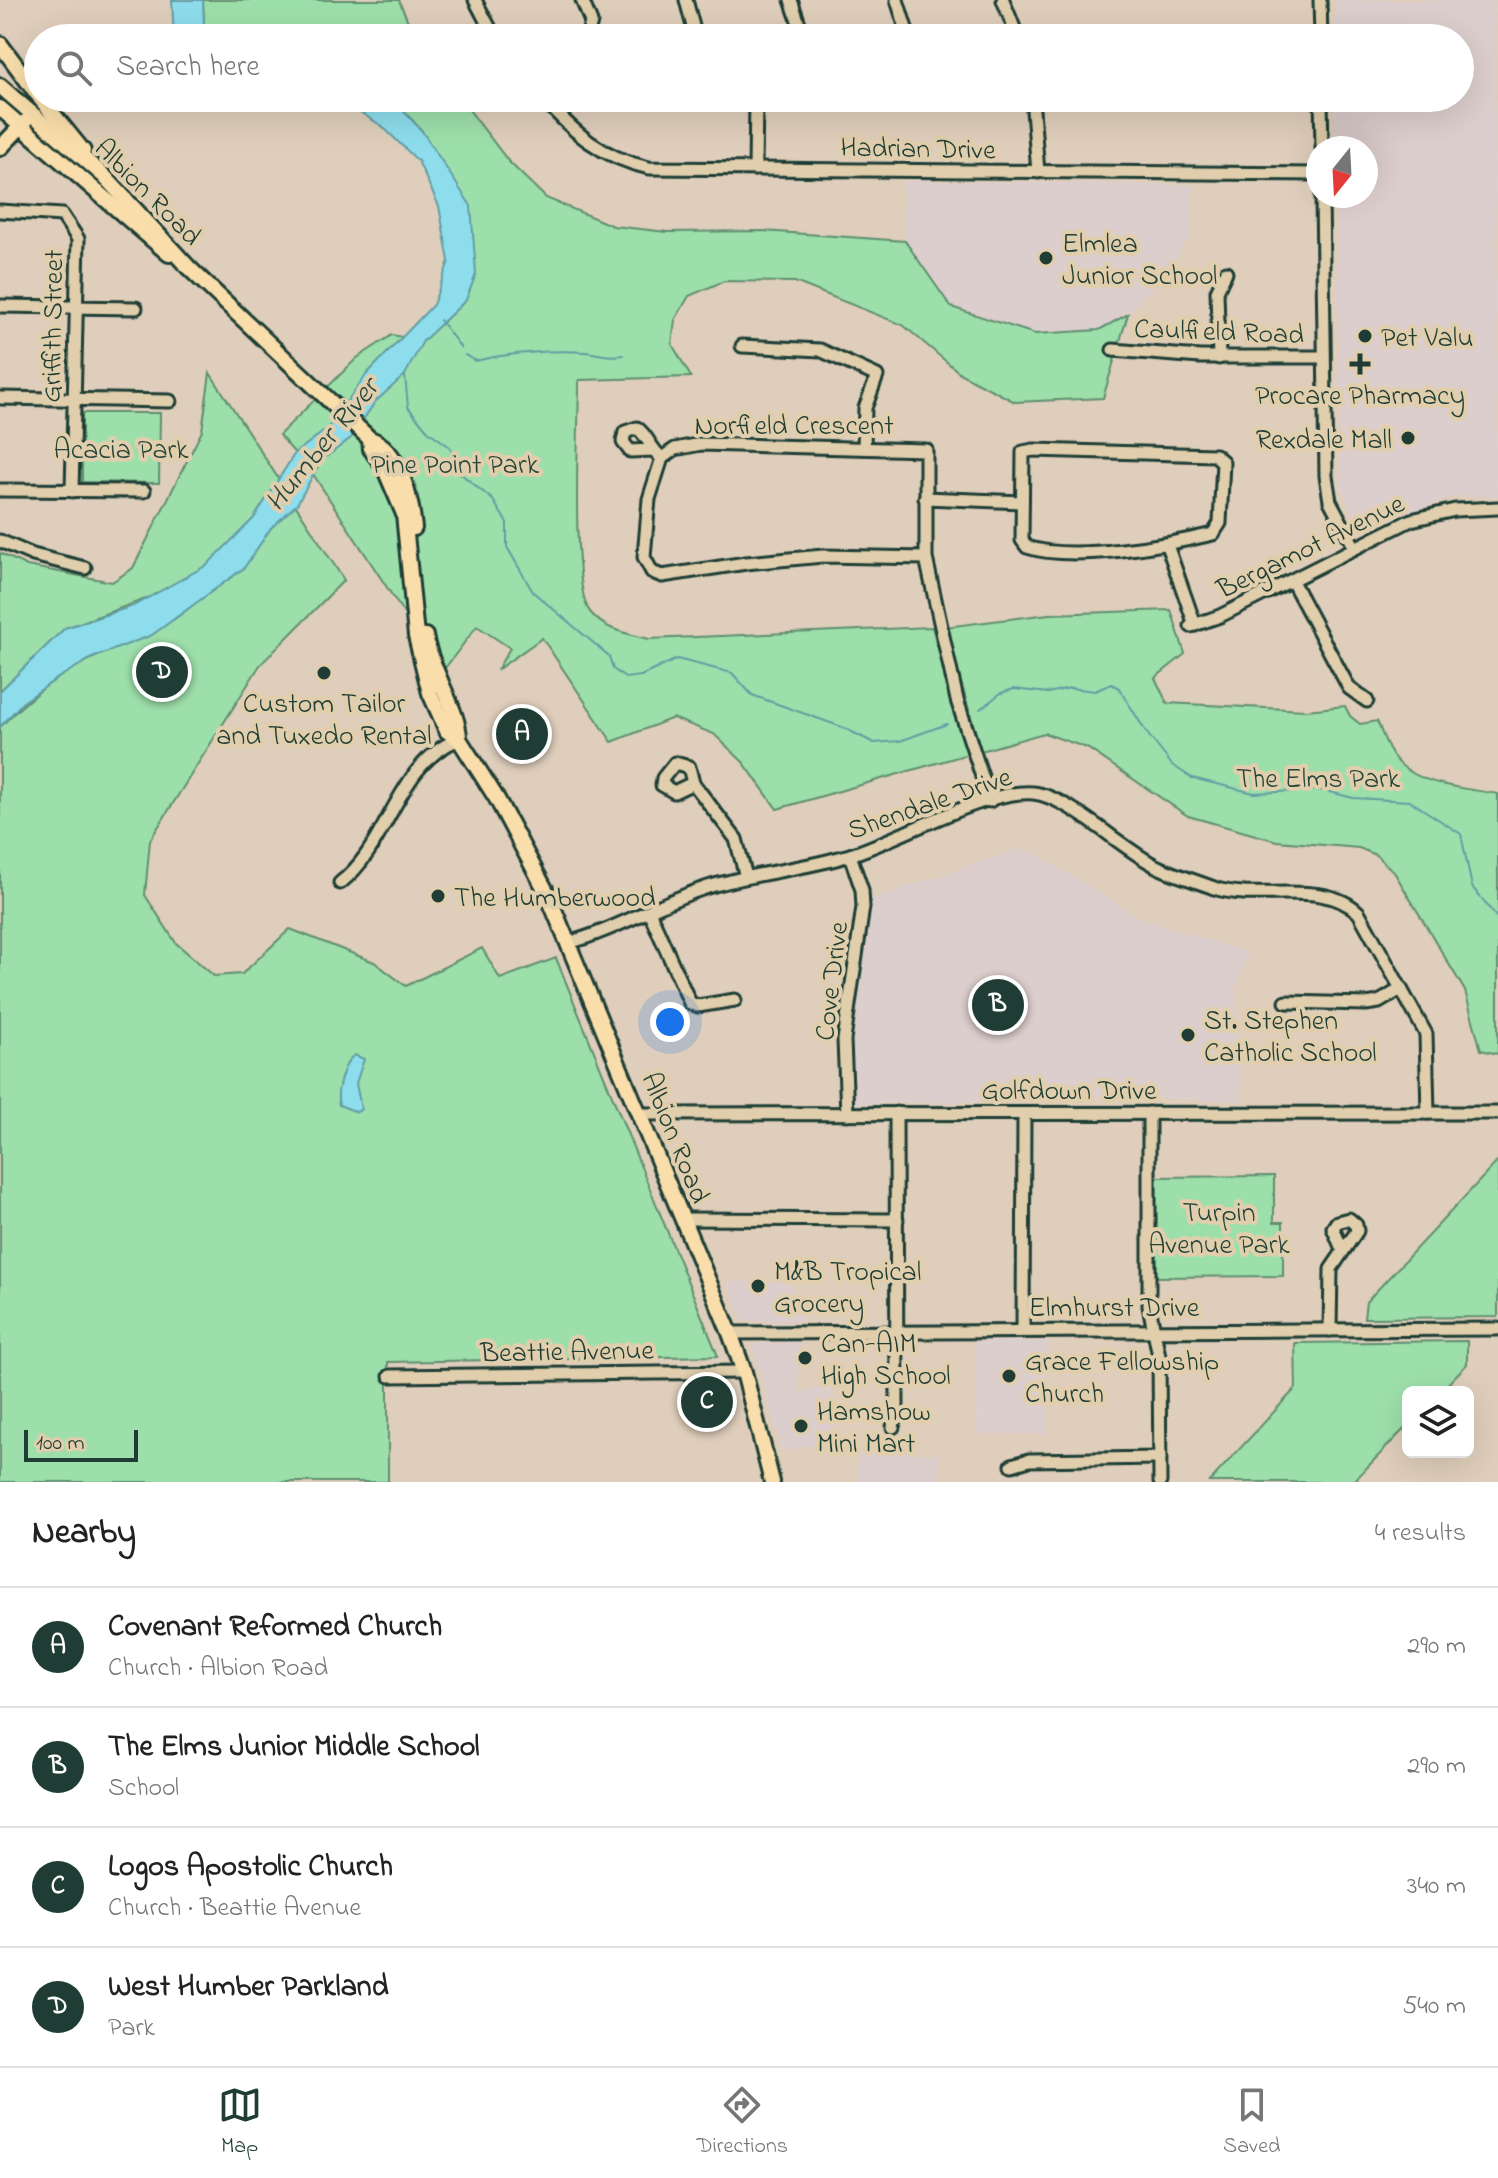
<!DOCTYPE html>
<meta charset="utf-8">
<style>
body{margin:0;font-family:"Indie Flower",sans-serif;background:#f2f2f2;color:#222}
.controls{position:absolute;right:24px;bottom:24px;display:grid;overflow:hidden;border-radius:12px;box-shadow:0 8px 32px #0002}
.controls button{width:72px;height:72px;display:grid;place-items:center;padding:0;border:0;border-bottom:2px solid #e0e0e0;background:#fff;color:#222;font:40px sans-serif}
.compass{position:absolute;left:1306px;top:136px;width:72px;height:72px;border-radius:50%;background:#fff;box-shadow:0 8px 32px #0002;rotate:198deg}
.scale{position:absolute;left:24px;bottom:20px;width:114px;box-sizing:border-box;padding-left:8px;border:4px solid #1f3d34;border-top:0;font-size:22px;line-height:28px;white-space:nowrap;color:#1f3d34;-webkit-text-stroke:6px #e1ceac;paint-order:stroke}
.you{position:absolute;left:670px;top:1022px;width:28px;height:28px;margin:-20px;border:6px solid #fff;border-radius:50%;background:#1a73e8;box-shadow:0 0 0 12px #1a73e833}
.badge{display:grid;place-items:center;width:52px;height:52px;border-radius:50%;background:#1f3d34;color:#fff;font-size:26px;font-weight:700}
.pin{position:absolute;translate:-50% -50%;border:4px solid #fff;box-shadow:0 2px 8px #0006}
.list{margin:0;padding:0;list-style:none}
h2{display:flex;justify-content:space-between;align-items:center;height:104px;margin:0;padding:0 32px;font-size:34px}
h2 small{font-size:26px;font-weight:400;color:#767676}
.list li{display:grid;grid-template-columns:52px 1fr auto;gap:24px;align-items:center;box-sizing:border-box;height:120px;padding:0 32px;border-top:2px solid #e0e0e0}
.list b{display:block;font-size:30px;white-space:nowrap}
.list p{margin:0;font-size:26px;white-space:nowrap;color:#767676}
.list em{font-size:26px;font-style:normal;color:#767676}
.icon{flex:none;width:44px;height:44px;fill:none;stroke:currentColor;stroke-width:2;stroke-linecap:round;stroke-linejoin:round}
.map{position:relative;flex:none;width:1498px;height:1482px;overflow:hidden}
.search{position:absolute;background:#fff;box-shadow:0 8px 32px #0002;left:24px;right:24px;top:24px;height:88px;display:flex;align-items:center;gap:20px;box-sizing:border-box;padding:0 28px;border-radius:44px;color:#767676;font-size:30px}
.sheet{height:584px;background:#fff}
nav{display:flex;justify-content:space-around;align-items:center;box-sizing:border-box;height:112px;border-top:2px solid #e0e0e0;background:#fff;font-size:22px;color:#767676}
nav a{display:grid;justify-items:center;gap:4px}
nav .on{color:#1f3d34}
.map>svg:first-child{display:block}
</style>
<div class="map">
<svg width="1498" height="1482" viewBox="0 0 1498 1482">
<rect width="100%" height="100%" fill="#dfcebb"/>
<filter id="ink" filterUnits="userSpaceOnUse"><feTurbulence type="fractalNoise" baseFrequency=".0125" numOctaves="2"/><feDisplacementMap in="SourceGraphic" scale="16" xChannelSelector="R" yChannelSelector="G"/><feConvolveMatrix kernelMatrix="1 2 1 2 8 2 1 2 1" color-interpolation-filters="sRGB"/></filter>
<g filter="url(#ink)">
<g fill="#dccecd">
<path d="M1336 0H1495L1498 497 1456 496 1361 531 1340 486 1336 196H1366V148H1335V98H1460V38H1334Z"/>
<path d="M903 180 1192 185 1191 235 1164 275 1128 314 1099 330 1035 334 950 307 905 241Z"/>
<path d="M1018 849 1030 850 1138 917 1248 953 1235 988 1241 1101 1139 1098 854 1104 852 1041 871 899Z"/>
<path d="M788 1281 803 1321H743L727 1282Z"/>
<path d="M974 1341H1048L1047 1434H977Z"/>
<path d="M799 1342 798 1391 833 1387 832 1441 782 1451 753 1347 759 1343Z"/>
<path d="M858 1452 939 1454V1482H858Z"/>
</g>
<g fill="#9ddfaa" stroke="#5e8e6f" stroke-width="2">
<path d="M203 0H399L415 38H211L204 26Z"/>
<path d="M392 98H460L509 162 546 198 613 226 667 232 763 231 905 241 951 307 1035 334 1099 330 1128 314 1103 398 1015 402 961 374 903 325 795 282 724 281 689 296 675 320 672 344 691 377 579 380C579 420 570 588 590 612 606 631 625 633 649 639L932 627 968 754 777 809 744 763 714 734 673 718 612 742 542 638 497 670 510 648 477 626 442 672 313 474 279 435 357 358 392 335 423 341 466 300 422 131Z"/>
<path d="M210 373 344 580 260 665 150 840 145 895 176 943 214 976 242 974 290 929 374 962 406 986 482 948 500 979 556 958 718 1356 388 1362V1482H0V727C27 699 58 674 93 658 135 639 159 634 195 603L162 593 65 628 0 691V553L27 566 112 582 133 568 202 431Z"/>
<path d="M82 413H160L159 483 82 482Z"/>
<path d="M1171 610 1185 654 1155 678 1167 703 1306 710 1345 706 1350 716 1360 724 1377 721C1382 732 1386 746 1393 756 1414 786 1465 788 1498 794V1054L1481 1050 1465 991 1394 872 1376 855 1359 848 1277 841 1188 816 1087 748 1044 733 981 751 945 627 1049 614Z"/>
<path d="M1498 1161V1317L1364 1318 1366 1302Z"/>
<path d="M1274 1176V1222H1283V1276L1155 1277 1154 1177Z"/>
<path d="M1467 1341V1364L1440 1392H1408V1425L1353 1482H1209L1296 1388 1295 1343Z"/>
</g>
<g fill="#8edded" stroke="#629da3" stroke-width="2">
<path d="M172 0H203L204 26 211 38H174Z"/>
<path d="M319 98H392L422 131 471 206 476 274 466 300 423 341 405 375 375 402 351 438 321 461 297 504 271 528 244 568 152 635 92 658 56 679 22 703 0 727V691L65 628 133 606 207 565 254 518 295 453 327 429 366 375 433 305 449 261 439 206 418 161 382 126 350 106Z"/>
<path d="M354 1055 364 1059 356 1083 361 1109 357 1112 339 1105C335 1092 343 1064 354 1055Z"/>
</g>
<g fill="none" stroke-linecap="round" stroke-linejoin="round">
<g stroke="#629da3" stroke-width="2">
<path d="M440 320 461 348"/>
<path d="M465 355 476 361C505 353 554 350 585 352 598 353 609 358 623 355"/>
<path d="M405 375 408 407 428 431 450 447 461 474 493 500 507 523V547L533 592 609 656 613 669 625 678 641 676 677 659 732 673 752 695 842 727 874 743 900 741 947 724"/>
<path d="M980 709 1001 693 1014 689 1048 693 1070 688 1095 691 1111 684 1119 688 1146 732 1172 765 1192 778 1254 793 1322 790 1353 798 1410 801 1461 834 1472 887 1498 919"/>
</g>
<defs>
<g id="minor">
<path d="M475 0 495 38"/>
<path d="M582 0 591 22 587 38"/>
<path d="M686 0 696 38"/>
<path d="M791 0 804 38"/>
<path d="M897 0 909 38"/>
<path d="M1003 0 1018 38"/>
<path d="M1320 0 1321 38"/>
<path d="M543 98C575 134 601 157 649 168L1318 174"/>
<path d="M1032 98 1038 172"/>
<path d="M1321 98 1322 148"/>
<path d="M755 169 756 98"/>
<path d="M1322 196 1326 476 1330 501 1355 548"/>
<path d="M0 211 62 215 78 239 72 491"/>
<path d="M0 306 136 308"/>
<path d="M742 346 820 350 877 376 865 408 864 448"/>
<path d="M1113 350 1200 357H1323"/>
<path d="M1219 358 1217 291 1226 272"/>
<path d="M0 398 170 401"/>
<path d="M652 450 630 451 623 442 625 432 637 428C649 437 650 449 662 458"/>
<path d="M1033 450 1215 455 1223 462 1220 523 1213 534C1167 545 1072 562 1027 547L1022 540 1023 452Z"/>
<path d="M0 490 144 491"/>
<path d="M925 498 1022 502"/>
<path d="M0 541 33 555 85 568"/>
<path d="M1167 545 1195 625"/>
<path d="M926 558 823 556 746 563 662 576 652 572 644 557 649 499 662 458 675 449 701 444 926 450V558L957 700 990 801"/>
<path d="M1292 581 1349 688 1367 701"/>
<path d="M1191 626 1220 616 1411 520 1455 510 1498 508"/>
<path d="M693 783 674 792 662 785 663 778 675 763 689 767 693 783 736 839 746 877"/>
<path d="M340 883C390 845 396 763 459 739"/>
<path d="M649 911 690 1003 698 1006 735 1000"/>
<path d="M568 943C616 930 660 902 708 887 755 873 804 869 850 855 899 840 985 789 1033 793 1068 796 1123 850 1158 867 1175 875 1196 881 1214 888 1260 903 1323 878 1359 913L1426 1034 1428 1113"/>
<path d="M1286 1002 1366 1004 1379 1002 1401 989"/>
<path d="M1149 1113V1306L1159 1356 1160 1482"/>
<path d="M639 1114 1498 1113"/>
<path d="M847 1114 844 1040 863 907 862 890 850 855"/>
<path d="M683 1219 897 1220"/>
<path d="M1023 1330 1024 1114"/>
<path d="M1330 1330 1331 1269 1357 1231 1356 1225 1349 1219 1337 1222 1333 1228 1342 1249"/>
<path d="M730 1333 1498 1329"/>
<path d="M390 1376 744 1372"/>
<path d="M893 1427 897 1408 896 1113"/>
<path d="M1012 1465 1029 1460 1160 1458"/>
</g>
<g id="major">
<path d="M0 44 38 95"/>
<path d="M0 86 104 176 189 268 370 439C400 449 411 500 414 528"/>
<path d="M40 98 83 151"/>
<path d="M0 108 169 254"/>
<path d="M0 148 25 122"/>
<path d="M370 439 371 449 384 467 404 514 416 636 430 693 447 731 459 739 497 799 547 893 730 1333 744 1372 772 1482"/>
<path d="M425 636C431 672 459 710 459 739"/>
</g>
</defs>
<use href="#minor" stroke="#1f3d34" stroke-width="17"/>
<use href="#major" stroke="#1f3d34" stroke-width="20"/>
<use href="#minor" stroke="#e1ceac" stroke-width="11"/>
<use href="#major" stroke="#f9deab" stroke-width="14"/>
</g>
</g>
<g fill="#1f3d34" stroke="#e1ceac" stroke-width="3">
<circle cx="1046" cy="258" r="8"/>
<circle cx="1365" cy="336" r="8"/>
<path d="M1356 352h8v8h8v8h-8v8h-8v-8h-8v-8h8z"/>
<circle cx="1408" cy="438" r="8"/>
<circle cx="324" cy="673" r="8"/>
<circle cx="438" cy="896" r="8"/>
<circle cx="1188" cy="1035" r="8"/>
<circle cx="758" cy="1286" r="8"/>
<circle cx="805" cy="1358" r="8"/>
<circle cx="1009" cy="1376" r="8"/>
<circle cx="801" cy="1426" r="8"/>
</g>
<g text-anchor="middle" stroke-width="8" stroke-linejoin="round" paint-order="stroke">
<g font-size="28" fill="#1f3d34" stroke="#e1ceac">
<text transform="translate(918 147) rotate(1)" y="10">Hadrian Drive</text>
<text transform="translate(149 191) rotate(45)" y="10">Albion Road</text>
<text transform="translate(51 326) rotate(-89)" y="10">Griffith Street</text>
<text transform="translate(1219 330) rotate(2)" y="10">Caulfield Road</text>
<text x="794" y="434">Norfield Crescent</text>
<text transform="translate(1310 545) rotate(-26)" y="10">Bergamot Avenue</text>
<text transform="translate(929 802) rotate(-19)" y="10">Shendale Drive</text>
<text transform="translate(830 981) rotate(-83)" y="10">Cove Drive</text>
<text x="1069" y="1099">Golfdown Drive</text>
<text transform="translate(677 1137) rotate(68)" y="10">Albion Road</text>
<text x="1114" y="1316">Elmhurst Drive</text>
<text transform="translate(567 1350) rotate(-1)" y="10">Beattie Avenue</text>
</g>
<g font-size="28" fill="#1f3d34" stroke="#e1ceac" text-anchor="start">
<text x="1062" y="252">Elmlea<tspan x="1062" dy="32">Junior School</tspan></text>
<text x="1381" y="346">Pet Valu</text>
<text x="1360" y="404" text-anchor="middle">Procare Pharmacy</text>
<text x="1392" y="448" text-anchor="end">Rexdale Mall</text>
<text x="324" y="712" text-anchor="middle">Custom Tailor<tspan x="324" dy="32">and Tuxedo Rental</tspan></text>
<text x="454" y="906">The Humberwood</text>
<text x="1204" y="1029">St. Stephen<tspan x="1204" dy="32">Catholic School</tspan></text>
<text x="774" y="1280">M&amp;B Tropical<tspan x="774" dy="32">Grocery</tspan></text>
<text x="821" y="1352">Can-AIM<tspan x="821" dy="32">High School</tspan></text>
<text x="1025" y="1370">Grace Fellowship<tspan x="1025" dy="32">Church</tspan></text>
<text x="817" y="1420">Hamshow<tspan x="817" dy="32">Mini Mart</tspan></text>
</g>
<g font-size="28" fill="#25453a" stroke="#e1ceac">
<text x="121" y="458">Acacia Park</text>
<text x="455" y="473">Pine Point Park</text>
<text x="1318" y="787">The Elms Park</text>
<text x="1219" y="1221">Turpin<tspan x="1219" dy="32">Avenue Park</tspan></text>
</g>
<g font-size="30" font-style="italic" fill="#25453d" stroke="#e1ceac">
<text transform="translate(321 444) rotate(-51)" y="10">Humber River</text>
</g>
</g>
</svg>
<div class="controls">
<button><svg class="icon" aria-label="layers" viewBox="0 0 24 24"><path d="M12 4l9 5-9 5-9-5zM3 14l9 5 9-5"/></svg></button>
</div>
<svg class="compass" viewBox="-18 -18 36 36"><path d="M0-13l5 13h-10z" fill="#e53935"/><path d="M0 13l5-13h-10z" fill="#767676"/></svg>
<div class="scale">100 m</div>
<div class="you"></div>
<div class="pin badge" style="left:522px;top:734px">A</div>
<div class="pin badge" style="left:998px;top:1005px">B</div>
<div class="pin badge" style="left:707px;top:1402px">C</div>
<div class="pin badge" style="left:162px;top:672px">D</div>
<div class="search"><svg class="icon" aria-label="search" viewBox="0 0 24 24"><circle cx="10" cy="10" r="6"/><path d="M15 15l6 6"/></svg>Search here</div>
</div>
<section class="sheet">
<h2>Nearby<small>4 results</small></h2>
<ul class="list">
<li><span class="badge">A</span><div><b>Covenant Reformed Church</b><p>Church · Albion Road</p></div><em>290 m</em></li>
<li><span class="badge">B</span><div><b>The Elms Junior Middle School</b><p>School</p></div><em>290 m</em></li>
<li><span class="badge">C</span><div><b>Logos Apostolic Church</b><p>Church · Beattie Avenue</p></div><em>340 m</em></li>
<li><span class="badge">D</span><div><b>West Humber Parkland</b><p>Park</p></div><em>540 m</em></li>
</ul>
</section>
<nav>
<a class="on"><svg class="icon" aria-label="map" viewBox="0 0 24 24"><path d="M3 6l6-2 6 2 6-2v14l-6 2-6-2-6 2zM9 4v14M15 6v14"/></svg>Map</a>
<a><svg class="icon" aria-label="directions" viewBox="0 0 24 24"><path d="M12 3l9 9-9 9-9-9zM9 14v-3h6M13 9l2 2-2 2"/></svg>Directions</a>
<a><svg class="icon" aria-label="saved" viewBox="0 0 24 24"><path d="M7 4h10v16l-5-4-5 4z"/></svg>Saved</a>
</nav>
